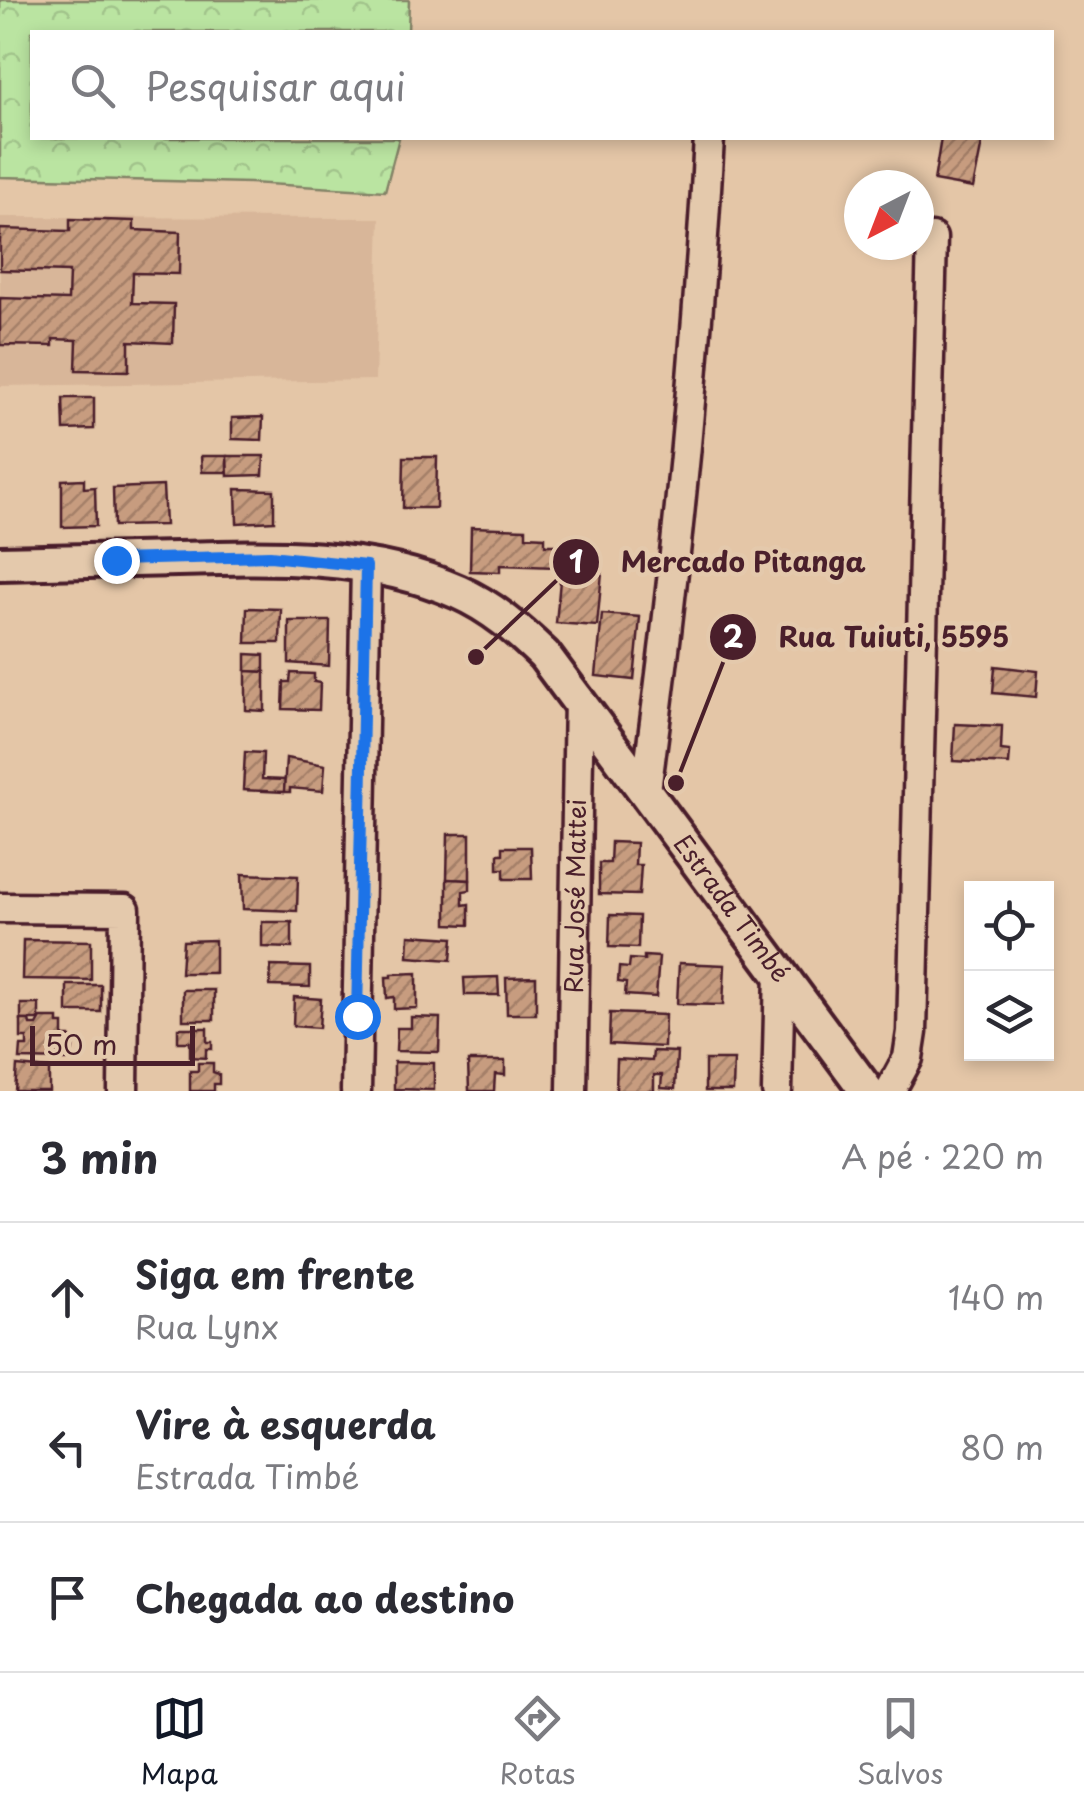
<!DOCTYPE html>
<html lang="pt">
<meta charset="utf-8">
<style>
body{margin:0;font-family:"Playpen Sans",sans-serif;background:#f2f2f3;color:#2b2b33}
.controls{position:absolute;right:30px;bottom:30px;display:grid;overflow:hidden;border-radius:0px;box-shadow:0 5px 15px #0003}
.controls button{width:90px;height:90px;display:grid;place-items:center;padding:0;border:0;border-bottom:2px solid #e1e1e2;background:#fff;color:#2b2b33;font:50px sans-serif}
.compass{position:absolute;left:844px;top:170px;width:90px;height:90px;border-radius:50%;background:#fff;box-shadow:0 5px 15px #0003;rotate:222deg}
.scale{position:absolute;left:30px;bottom:25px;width:165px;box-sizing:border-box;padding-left:10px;border:5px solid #4a1f2b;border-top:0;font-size:28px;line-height:35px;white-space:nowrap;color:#4a1f2b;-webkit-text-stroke:8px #e4c9ac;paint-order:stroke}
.stop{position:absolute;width:30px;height:30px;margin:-22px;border:8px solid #1a73e8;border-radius:50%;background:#fff}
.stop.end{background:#1a73e8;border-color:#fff;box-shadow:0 2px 10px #0008}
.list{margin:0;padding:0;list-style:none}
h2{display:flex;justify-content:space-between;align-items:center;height:130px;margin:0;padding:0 40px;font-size:42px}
h2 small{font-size:32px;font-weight:400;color:#7c7c81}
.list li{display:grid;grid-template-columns:65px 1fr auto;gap:30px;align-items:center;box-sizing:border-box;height:150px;padding:0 40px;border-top:2px solid #e1e1e2}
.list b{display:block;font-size:38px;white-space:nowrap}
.list p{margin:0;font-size:32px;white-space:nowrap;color:#7c7c81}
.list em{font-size:32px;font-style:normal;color:#7c7c81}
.icon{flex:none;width:55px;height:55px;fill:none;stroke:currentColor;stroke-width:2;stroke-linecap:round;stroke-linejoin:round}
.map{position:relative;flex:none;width:1084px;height:1091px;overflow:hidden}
.search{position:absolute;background:#fff;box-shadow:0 5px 15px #0003;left:30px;right:30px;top:30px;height:110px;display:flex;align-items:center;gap:25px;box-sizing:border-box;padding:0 35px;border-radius:0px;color:#7c7c81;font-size:38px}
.sheet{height:580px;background:#fff}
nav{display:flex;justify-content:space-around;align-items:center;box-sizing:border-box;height:140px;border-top:2px solid #e1e1e2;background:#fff;font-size:28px;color:#7c7c81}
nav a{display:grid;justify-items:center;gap:5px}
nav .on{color:#111827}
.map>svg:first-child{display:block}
</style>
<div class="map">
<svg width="1084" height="1091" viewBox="0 0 1084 1091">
<defs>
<pattern id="forest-crowns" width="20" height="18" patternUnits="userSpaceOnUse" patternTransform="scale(2.5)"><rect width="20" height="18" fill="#bae4a1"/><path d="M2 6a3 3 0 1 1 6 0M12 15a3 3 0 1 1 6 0" fill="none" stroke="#a1c38b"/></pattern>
<pattern id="building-hatch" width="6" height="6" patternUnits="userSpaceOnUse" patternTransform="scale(2.5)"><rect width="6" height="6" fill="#c79c7f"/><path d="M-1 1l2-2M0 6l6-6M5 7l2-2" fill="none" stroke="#a47f68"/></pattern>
</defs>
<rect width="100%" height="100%" fill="#e4c6a7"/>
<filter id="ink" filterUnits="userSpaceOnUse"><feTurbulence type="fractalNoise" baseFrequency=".01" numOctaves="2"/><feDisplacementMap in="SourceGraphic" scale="20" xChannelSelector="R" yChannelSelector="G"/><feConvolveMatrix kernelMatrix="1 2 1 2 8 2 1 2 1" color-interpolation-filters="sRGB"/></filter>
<g filter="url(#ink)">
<path fill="#d8b699" d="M0 217 380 218 375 380 0 386Z"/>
<path fill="url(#forest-crowns)" stroke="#828266" stroke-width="2.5" d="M0 0H409L408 32H32V138H399L385 191 250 183 0 177Z"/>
<g fill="url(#building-hatch)" stroke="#4a1f2b" stroke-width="2.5">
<path d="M941 138H983L973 188 934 181Z"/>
<path d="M70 219 134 221V230L180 232 179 274 133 273 132 303 174 304 173 343 129 341V371L76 370 77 340 53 339V346L0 345V298L68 300 69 272 0 270V229L70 231Z"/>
<path d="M63 398H94V429L64 430Z"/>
<path d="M263 417 262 440 232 439V418Z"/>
<path d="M201 456H227V472H202Z"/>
<path d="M227 456H264L263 475 228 476Z"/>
<path d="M404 457H437L436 508H403Z"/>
<path d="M84 479V488L95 487 96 526 62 527V480Z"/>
<path d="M163 486 165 525 114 526 113 488Z"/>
<path d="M236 489 274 490V521L237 523Z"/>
<path d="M471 527 526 529V536L545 537V545H556L555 567 500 565V572L470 571Z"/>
<path d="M561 570 602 573 597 626 556 623Z"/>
<path d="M247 608 281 609 280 643H246Z"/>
<path d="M602 614 640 617 634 680 596 676Z"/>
<path d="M289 621H330L329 666 289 663Z"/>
<path d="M246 654 264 655V672L246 671Z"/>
<path d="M995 666 1038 671 1036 697 993 693Z"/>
<path d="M246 671 265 672V711L246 710Z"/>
<path d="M291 673 314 674V682L320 683 319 710 283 709 284 682H290Z"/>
<path d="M955 724 1002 726 1001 750 1010 751 1009 764 953 761Z"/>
<path d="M245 752 263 753 262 779 285 780 284 792 243 790Z"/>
<path d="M286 758 325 765 323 791 290 788V792H284Z"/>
<path d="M448 834H470V880L447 879Z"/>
<path d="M611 842 636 843 635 865H641L639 895 599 894V863H610Z"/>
<path d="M503 847H531L532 879H504V869H498V854H503Z"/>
<path d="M242 874 298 876 297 911 243 909Z"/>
<path d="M447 879 470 880V890L463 891V905L469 904V925L447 924Z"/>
<path d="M610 915 639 916 638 948 609 947Z"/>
<path d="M262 922H292V948L262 947Z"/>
<path d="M409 935 453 938 451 960 408 957Z"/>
<path d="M23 940 91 941V980L22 979Z"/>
<path d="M215 940V973H181L183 941Z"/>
<path d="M644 956 659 957 656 997 625 995 626 983 618 982 619 967 629 968 630 959 644 960Z"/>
<path d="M679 963 725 965 723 1005 677 1004Z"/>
<path d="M271 966 310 967V987L270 986Z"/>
<path d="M417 973V1008L394 1009V997L387 998 386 977H392V974Z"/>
<path d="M498 977 499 995H465L464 978Z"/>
<path d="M536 977V1014H507L506 978Z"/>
<rect x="67" y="985" width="34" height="27"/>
<rect x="183" y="990" width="31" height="30"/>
<path d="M294 997 321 999 319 1028 293 1026Z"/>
<rect x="21" y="1004" width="18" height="16"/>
<path d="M610 1013 665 1015 664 1047 609 1044Z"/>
<path d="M411 1017 440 1018 439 1052 396 1051 397 1028H411Z"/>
<path d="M41 1018H58V1024H63V1037H70V1047H73L72 1060 20 1059 21 1046H27V1038H21V1020H29L30 1025H37Z"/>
<path d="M178 1028H207V1042H212V1049H206V1058L190 1057V1042H178Z"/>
<path d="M653 1051 677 1052 675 1089 661 1088 662 1075H654V1091H616L617 1059 652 1061Z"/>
<path d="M705 1060H734L733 1091H705Z"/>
<path d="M468 1061H505V1075L495 1074 494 1091H469Z"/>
<path d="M394 1062 434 1063V1090L394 1089Z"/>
<path d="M198 1063H213V1072L219 1074V1084H214V1091H190V1071H198Z"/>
<path d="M17 1066 49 1069V1091H15Z"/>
</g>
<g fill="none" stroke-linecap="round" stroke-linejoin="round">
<defs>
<g id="minor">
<path d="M646 790C676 571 697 358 709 138"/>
<path d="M0 908 125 909 123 1091"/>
<path d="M356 1091 366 566"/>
<path id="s1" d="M572 1091 579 699"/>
<path d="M777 1091 780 972"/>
<path d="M890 1091 908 1058 912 1032 932 238"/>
</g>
<g id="tertiary">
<path id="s2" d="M0 563C59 562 118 560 177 559 271 556 370 553 458 592 492 607 518 630 544 655L867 1091"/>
</g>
</defs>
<use href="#minor" stroke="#4a1f2b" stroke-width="35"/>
<use href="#tertiary" stroke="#4a1f2b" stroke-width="40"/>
<use href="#minor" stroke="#e4c9ac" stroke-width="28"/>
<use href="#tertiary" stroke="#e4c9ac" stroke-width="32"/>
</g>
</g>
<g fill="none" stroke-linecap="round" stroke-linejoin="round" filter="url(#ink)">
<path stroke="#1a73e8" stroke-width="12" d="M116 560 270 556 366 566 357 1016"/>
</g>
<g text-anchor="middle" stroke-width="9" stroke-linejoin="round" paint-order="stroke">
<g font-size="25" fill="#4a1f2b" stroke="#e4c9ac">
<text dy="9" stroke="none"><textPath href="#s1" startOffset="195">Rua José Mattei</textPath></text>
<text dy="9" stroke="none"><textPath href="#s2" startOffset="885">Estrada Timbé</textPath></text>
</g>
</g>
<path fill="none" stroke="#4a1f2b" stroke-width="4" d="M476 657L576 562M676 783L733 637"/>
<g fill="#4a1f2b" stroke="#e4c9ac" stroke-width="4">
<circle cx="476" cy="657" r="10"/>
<circle cx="676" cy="783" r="10"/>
<circle cx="576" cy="562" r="25"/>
<circle cx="733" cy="637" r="25"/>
</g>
<g font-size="30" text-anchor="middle" font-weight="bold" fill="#fff">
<text x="576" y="573">1</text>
<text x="733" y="648">2</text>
</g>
<g font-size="28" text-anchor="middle" font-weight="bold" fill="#4a1f2b" stroke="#e4c9ac" stroke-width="9" stroke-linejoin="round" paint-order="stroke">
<text x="743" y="572">Mercado Pitanga</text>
<text x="894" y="647">Rua Tuiuti, 5595</text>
</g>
</svg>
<div class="controls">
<button><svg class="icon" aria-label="locate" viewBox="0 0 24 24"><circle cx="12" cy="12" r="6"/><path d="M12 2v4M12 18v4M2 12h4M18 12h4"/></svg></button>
<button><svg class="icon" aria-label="layers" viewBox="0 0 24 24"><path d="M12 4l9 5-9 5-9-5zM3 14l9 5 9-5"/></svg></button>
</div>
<svg class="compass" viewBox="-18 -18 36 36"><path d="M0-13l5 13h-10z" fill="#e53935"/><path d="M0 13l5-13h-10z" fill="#7c7c81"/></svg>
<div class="scale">50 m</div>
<div class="stop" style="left:357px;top:1016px"></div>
<div class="stop end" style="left:116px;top:560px"></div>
<div class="search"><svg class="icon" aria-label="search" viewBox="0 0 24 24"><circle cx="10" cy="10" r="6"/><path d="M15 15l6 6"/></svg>Pesquisar aqui</div>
</div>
<section class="sheet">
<h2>3 min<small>A pé · 220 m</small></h2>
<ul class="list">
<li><svg class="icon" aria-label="ahead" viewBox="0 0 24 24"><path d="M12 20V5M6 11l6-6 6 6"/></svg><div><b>Siga em frente</b><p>Rua Lynx</p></div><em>140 m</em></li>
<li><svg class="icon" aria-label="left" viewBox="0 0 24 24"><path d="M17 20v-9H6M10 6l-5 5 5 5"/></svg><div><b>Vire à esquerda</b><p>Estrada Timbé</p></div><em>80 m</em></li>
<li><svg class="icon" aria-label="arrive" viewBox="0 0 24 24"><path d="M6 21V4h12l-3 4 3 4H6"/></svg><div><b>Chegada ao destino</b></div></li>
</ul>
</section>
<nav>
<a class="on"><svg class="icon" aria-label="map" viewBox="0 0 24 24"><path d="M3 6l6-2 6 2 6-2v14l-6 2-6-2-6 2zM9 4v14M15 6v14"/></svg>Mapa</a>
<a><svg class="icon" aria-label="directions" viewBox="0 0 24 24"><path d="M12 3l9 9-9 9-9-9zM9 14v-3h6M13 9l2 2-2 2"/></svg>Rotas</a>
<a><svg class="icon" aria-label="saved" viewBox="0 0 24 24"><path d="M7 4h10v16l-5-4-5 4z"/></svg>Salvos</a>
</nav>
